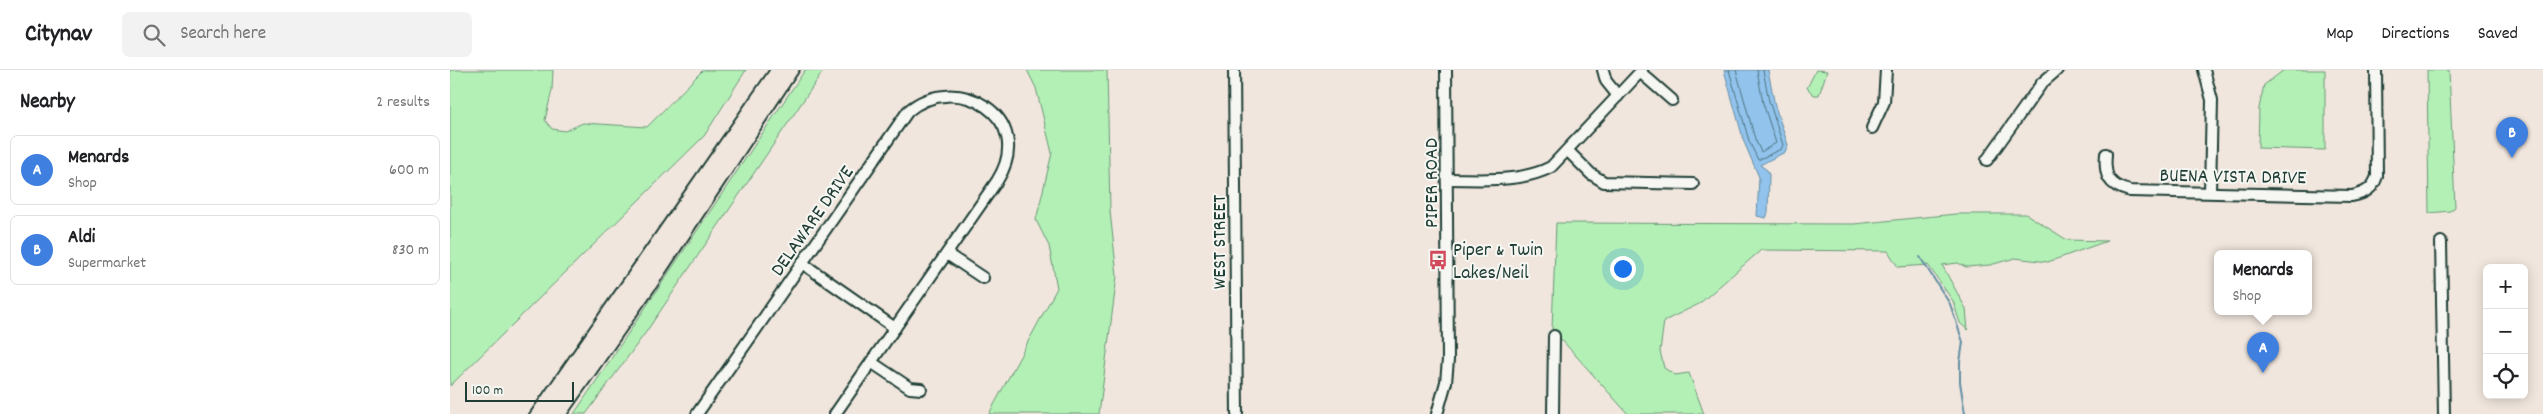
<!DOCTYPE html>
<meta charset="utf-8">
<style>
body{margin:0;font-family:Dekko,sans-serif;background:#f2f2f2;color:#202124}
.controls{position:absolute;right:15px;bottom:15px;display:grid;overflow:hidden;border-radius:8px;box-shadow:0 2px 12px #0003}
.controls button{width:45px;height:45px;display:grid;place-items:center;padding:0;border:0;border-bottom:1px solid #e0e0e0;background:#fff;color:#202124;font:25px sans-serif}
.scale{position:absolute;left:15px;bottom:12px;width:109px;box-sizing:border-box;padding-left:5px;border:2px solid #1f3d34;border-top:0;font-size:14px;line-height:18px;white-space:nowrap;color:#1f3d34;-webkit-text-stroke:4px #f6f6f2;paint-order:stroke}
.you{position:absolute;left:1172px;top:198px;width:18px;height:18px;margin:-12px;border:4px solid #fff;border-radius:50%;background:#1a73e8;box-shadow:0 0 0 8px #1a73e833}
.badge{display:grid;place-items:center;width:32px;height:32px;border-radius:50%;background:#d1495b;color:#fff;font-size:16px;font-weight:700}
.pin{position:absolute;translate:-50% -41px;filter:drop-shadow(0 1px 2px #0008)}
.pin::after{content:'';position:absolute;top:26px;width:18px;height:15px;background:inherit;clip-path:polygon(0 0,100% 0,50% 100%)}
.popup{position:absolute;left:1764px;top:180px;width:98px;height:65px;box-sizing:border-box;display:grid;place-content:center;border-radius:8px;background:#fff;filter:drop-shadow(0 1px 4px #0005);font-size:16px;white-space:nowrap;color:#757577}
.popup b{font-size:19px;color:#202124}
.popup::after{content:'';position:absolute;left:50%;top:100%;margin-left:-10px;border:10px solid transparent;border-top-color:#fff}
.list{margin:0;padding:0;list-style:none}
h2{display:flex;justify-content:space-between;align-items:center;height:65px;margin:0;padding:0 20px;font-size:21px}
h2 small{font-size:16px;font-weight:400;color:#757577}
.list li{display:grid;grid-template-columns:32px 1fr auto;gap:15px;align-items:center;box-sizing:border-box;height:70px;margin:0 10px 10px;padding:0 10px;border:1px solid #e0e0e0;border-radius:8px}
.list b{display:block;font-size:19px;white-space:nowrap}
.list p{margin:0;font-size:16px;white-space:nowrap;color:#757577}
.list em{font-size:16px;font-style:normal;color:#757577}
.icon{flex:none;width:28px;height:28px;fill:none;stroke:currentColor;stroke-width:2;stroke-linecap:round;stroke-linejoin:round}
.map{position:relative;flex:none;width:2093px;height:344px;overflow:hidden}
header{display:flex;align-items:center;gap:30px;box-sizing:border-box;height:70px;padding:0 25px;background:#fff;border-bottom:1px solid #e0e0e0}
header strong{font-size:24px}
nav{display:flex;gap:28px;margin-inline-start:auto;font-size:18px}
.search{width:350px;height:45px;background:#f2f2f2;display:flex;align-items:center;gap:12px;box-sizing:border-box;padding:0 18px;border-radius:8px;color:#757577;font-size:19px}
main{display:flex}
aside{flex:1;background:#fff}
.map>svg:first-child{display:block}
</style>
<header>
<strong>Citynav</strong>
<div class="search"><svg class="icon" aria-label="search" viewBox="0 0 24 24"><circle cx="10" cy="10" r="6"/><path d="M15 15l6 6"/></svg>Search here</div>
<nav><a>Map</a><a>Directions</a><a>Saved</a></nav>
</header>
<main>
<aside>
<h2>Nearby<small>2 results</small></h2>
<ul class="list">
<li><span class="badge" style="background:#3f7fe0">A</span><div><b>Menards</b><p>Shop</p></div><em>600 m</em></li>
<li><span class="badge" style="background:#3f7fe0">B</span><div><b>Aldi</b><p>Supermarket</p></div><em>830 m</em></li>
</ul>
</aside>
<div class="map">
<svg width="2093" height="344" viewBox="0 0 2093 344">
<rect width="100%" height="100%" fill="#f0e6dd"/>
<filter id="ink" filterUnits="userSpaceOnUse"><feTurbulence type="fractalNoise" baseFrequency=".02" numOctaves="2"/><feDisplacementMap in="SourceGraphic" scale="10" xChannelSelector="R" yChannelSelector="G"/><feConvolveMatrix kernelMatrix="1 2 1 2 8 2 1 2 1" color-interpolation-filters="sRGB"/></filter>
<g filter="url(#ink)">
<g fill="#b3f0b6" stroke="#699675">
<path d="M0 0H103L102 20 95 50 102 59 115 61 133 53 197 57 253 0H296L254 66 0 316Z"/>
<path d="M355 0H374L196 262 136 344H124Z"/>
<path d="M577 0H657L660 141 667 206 649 344H539L607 218 599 176 586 150 602 83 586 18Z"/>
<path d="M1366 0 1377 1 1369 25H1364L1357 18Z"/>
<path d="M1834 0H1875V80L1808 78 1809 38 1814 15Z"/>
<path d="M1977 0H1999L2005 137 2000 141 1979 143Z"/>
<path d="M1506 144H1576L1617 170 1657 171 1598 192 1565 188 1540 195 1516 197 1508 193 1492 195 1516 239 1518 260 1510 253 1503 231 1478 195 1448 197 1438 181 1311 180 1249 234 1214 251 1210 281 1214 298 1225 305 1239 303 1254 344H1178L1102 259 1106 153 1404 154Z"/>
</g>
<path fill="#91c3ed" stroke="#638da3" d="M1274 0H1318L1325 36 1338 75 1335 82 1310 95 1317 100 1319 105 1318 143 1316 148 1307 146 1309 107 1294 72Z"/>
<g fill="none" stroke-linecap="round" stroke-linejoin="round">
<g stroke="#4d737e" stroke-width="1">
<path d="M1279 0 1299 71 1308 90 1331 79 1333 75 1319 31 1313 0"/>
<path d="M1286 0 1305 69 1311 82 1326 73 1313 33 1307 0"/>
</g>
<path stroke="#638da3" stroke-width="2" d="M1470 187 1500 234 1513 272 1510 292V312L1515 344"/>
<defs>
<g id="minor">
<path d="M784 0 787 344"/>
<path d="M1153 0 1156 11 1168 26"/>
<path d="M1754 0 1762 30 1760 122"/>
<path d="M1190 2 1222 30"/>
<path d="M1422 58 1434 32 1436 0"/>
<path d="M1118 81 1141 104 1154 112 1243 114"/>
<path d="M1656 84C1654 105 1658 116 1680 121L1902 126C1915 123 1923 119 1927 106L1926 0"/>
<path d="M1537 90 1592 13 1607 0"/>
<path d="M997 109C1031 109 1070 113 1101 97L1192 0"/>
<path d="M1991 172 1994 344"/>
<path d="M497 184 533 208"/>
<path d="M352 193 445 258"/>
<path d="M421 292 460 318 471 319"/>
<path d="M247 344 458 41C506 0 588 47 547 111L385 344"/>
<path d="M987 344 996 312 998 290 996 0"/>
<path d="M1103 344 1104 266"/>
</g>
</defs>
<use href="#minor" stroke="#1f3d34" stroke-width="14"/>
<use href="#minor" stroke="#f6f6f2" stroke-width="10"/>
<g stroke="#1f3d34" stroke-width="2">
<path d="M79 344 319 0"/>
<path d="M118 344 207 217 350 0"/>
</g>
</g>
</g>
<defs>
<symbol id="bus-bare" viewBox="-9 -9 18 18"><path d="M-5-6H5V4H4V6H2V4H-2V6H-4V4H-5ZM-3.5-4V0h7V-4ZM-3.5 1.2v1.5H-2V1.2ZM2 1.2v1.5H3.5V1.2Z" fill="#d1495b" stroke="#f6f6f2" stroke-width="2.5" paint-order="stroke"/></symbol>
</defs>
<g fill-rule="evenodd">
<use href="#bus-bare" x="974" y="176" width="28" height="28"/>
</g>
<g text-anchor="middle" stroke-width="4" stroke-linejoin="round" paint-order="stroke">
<g font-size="20" fill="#1f3d34" stroke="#f6f6f2">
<text transform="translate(1783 105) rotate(1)" y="7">BUENA VISTA DRIVE</text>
<text transform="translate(980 113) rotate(-90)" y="7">PIPER ROAD</text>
<text transform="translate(361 150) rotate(-55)" y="7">DELAWARE DRIVE</text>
<text transform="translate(768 172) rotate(-90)" y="7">WEST STREET</text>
</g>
<g font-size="20" fill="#1f3d34" stroke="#f6f6f2" text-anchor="start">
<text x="1003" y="185">Piper &amp; Twin<tspan x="1003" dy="23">Lakes/Neil</tspan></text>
</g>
</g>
</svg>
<div class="controls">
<button>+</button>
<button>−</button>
<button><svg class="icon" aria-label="locate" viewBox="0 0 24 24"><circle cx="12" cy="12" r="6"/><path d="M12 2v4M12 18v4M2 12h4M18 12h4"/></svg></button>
</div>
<div class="scale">100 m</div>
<div class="you"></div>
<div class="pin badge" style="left:1813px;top:303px;background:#3f7fe0">A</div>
<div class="popup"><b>Menards</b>Shop</div>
<div class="pin badge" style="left:2062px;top:88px;background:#3f7fe0">B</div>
</div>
</main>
